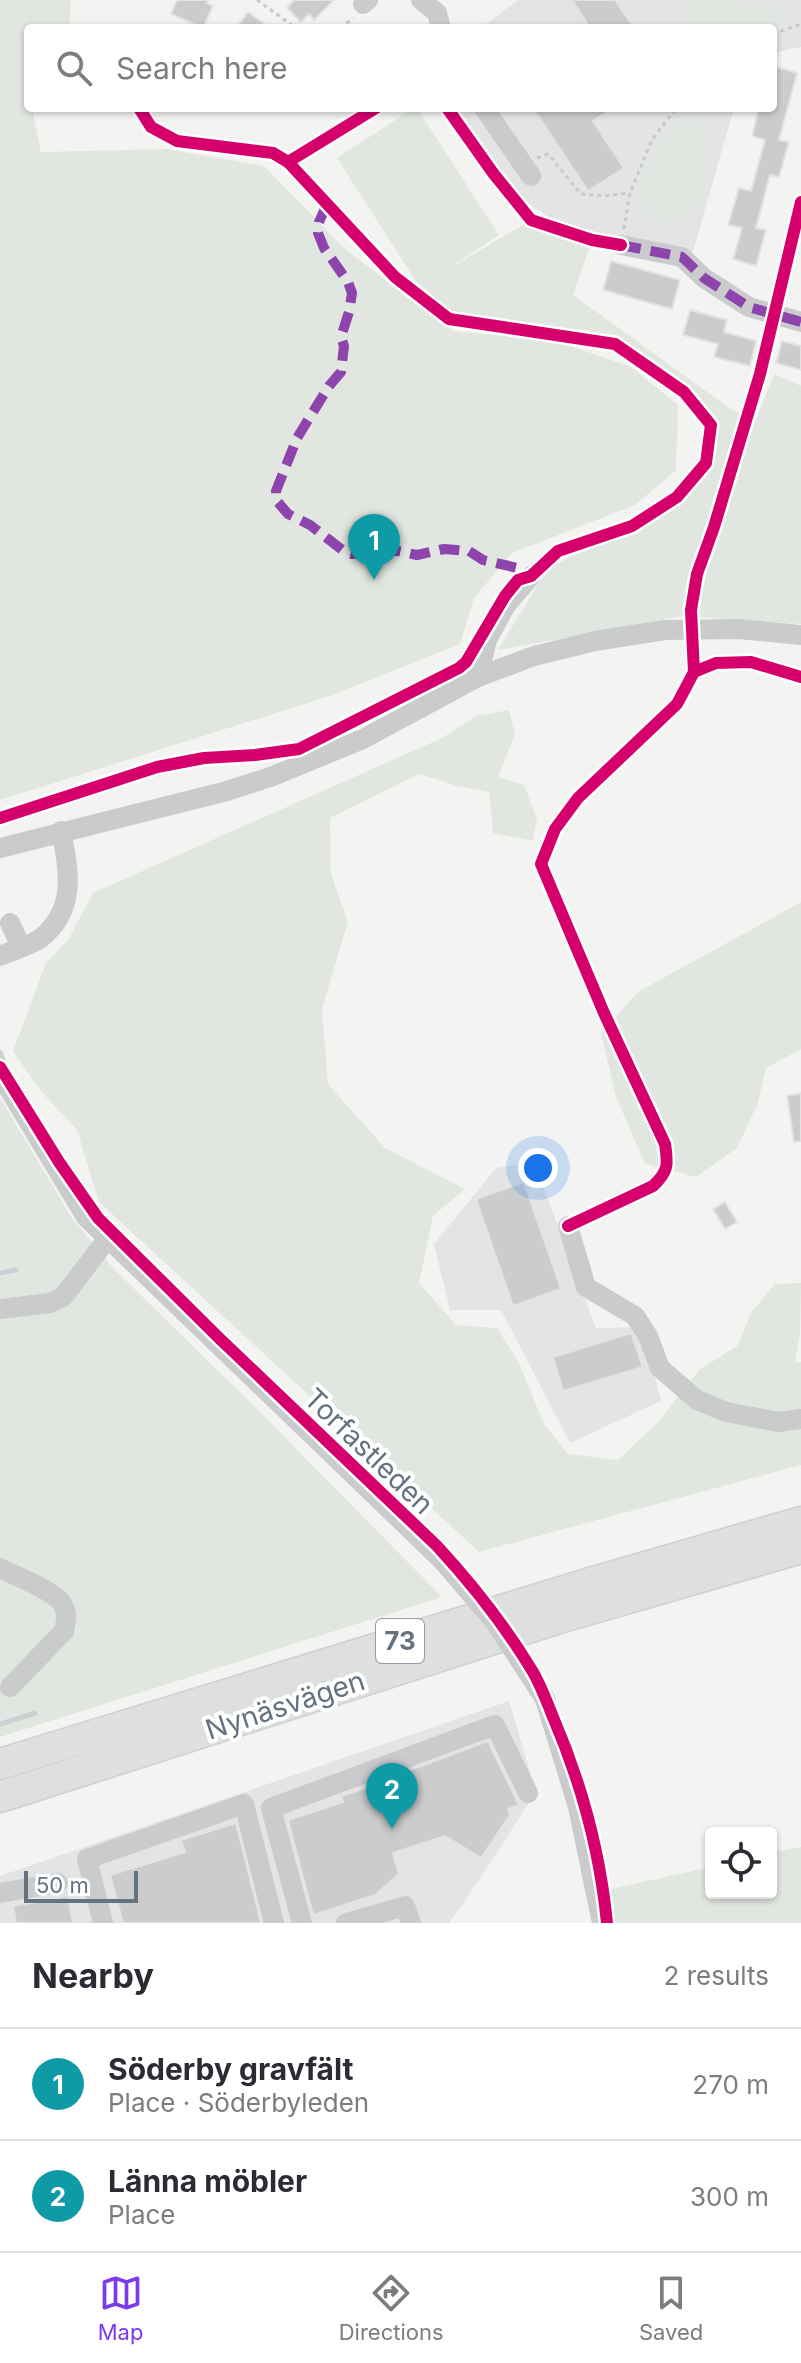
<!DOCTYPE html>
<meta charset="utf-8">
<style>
body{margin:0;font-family:Inter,sans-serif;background:#f7f7f7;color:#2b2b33}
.controls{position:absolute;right:24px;bottom:24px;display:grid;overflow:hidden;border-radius:8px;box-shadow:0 2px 6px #0004}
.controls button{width:72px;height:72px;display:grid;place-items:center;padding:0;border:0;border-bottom:2px solid #e1e1e2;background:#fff;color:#2b2b33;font:40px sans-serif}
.scale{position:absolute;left:24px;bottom:20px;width:114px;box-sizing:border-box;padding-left:8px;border:4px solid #657381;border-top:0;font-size:22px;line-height:28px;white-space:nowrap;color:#657381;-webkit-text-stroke:6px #fff;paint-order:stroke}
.you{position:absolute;left:538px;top:1168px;width:28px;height:28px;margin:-20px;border:6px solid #fff;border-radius:50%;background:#1a73e8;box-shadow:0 0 0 12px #1a73e833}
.badge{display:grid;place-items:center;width:52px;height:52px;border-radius:50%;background:#7c3aed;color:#fff;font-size:26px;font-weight:700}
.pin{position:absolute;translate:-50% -66px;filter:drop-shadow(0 2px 4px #0008)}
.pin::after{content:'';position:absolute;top:42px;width:28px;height:24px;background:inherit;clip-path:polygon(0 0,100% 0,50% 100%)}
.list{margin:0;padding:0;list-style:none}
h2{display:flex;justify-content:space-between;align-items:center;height:104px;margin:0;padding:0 32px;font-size:34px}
h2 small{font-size:26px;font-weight:400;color:#7c7c81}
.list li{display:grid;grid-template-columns:52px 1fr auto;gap:24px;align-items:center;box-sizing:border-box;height:112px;padding:0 32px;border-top:2px solid #e1e1e2}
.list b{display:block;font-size:30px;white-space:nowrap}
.list p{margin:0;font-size:26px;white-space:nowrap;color:#7c7c81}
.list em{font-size:26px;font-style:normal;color:#7c7c81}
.icon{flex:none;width:44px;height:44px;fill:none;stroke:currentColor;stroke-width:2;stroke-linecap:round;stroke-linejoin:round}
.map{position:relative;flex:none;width:801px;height:1923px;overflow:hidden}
.search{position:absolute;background:#fff;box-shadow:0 2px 6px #0004;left:24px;right:24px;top:24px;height:88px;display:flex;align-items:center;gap:20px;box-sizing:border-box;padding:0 28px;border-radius:8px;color:#7c7c81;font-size:30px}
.sheet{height:328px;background:#fff}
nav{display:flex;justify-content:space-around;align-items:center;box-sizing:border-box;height:112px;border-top:2px solid #e1e1e2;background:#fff;font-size:22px;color:#7c7c81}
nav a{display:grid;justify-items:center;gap:4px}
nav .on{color:#7c3aed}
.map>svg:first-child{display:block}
</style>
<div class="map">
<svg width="801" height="1923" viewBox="0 0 801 1923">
<rect width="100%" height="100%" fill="#f3f4f2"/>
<g fill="#e3e5e4">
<path d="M518 0H801V47L773 53V28H481Z"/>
<path d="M456 108H734L691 259 594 248 517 196Z"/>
<path d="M534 1162 596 1328 642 1327 661 1401 570 1443 501 1310H450L434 1244 496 1168Z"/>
<path d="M509 1701 536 1792 477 1883 449 1923H0V1876Z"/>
</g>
<g fill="#e2e6e0">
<path d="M0 0H71L69 28H28V108H32L41 152 166 149 264 166 345 249 453 331 556 341 631 367 678 405 676 470 635 505 512 553 474 598 460 644 330 696 0 800Z"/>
<path d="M684 0H728L731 3 781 13 767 28H693Z"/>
<path d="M414 108H417L499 235 445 271 531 220 592 240 573 295 732 410 756 420 774 374 801 386V624L683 616 498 650 548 568 681 502 706 463 711 425 684 392 615 344 449 319 419 286 337 158Z"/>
<path d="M690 117 698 122 704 187 691 211 683 215 658 220 650 217C646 208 646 201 645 192 643 153 664 142 690 117Z"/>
<path d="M509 710 515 734 498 777 524 785 537 819 533 841 493 833 489 792 457 786 419 774 330 818 331 874 348 922 322 1009 328 1084 385 1148 465 1189 433 1216 419 1283 456 1325 497 1328 519 1363 544 1424 568 1454 618 1460 659 1421 699 1370 737 1346 752 1311 775 1284 801 1283 800 1334 795 1362H801V1465L479 1552 99 1202 77 1130 39 1089 13 1051 46 963 68 940 93 893 442 738 476 716Z"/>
<path d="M801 902V1049L766 1068 758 1103 737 1148 696 1177 645 1164 616 1097 601 1033 638 992Z"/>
<path d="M0 1098 72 1218 113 1268 254 1406 442 1597 0 1737Z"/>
<path d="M801 1847V1923H615L606 1890 711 1867V1893H771V1853Z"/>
</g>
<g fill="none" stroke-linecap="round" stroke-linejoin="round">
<g stroke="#c9d1d4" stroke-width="5">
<path d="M0 1052 3 1060"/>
<path d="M0 1273 16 1270"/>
<path d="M0 1724 35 1713"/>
</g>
</g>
<g fill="#cbcdcd" stroke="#e2e3e2" stroke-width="2">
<path d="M177 0H208L207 3 213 6 203 28 171 14Z"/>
<path d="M294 0H334L314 20 309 14 301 22 287 8Z"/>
<path d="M572 0H615L634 28H590Z"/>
<path d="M248 12 270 28H236Z"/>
<path d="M773 66 797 73 779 140 789 142 779 177 770 175 756 228 766 230 756 266 733 259 742 228 728 225 739 188 751 191 765 140 752 136 759 108H773Z"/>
<path d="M533 108H613L593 121 624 168 588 191Z"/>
<path d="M611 261 680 280 672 309 603 290Z"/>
<path d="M690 310 727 320 724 332 756 341 750 366 714 357 718 344 683 335Z"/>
<path d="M782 341 801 346V370L776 363Z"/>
<path d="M801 1093V1141L794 1142 787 1096Z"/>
<path d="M524 1182 561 1289 513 1306 476 1199Z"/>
<path d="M725 1202 737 1222 725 1229 713 1209Z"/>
<path d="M631 1333 643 1367 563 1391 553 1357Z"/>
<path d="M488 1741 519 1805 508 1809 510 1815 481 1858 445 1836 393 1853 399 1874 375 1895 313 1915 288 1820 343 1802 341 1796 411 1773 410 1770Z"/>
<path d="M236 1823 261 1923H123L110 1875 185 1852 181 1840Z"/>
<path d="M68 1896 73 1923H16L13 1906Z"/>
</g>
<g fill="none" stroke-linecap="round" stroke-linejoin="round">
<defs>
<g id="highway">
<path d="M0 1764 590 1583 801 1522"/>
<path d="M0 1797 556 1619 801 1548"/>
</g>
</defs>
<use href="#highway" stroke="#cfd0d0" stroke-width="33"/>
<g stroke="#c8c9c8" stroke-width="3" stroke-dasharray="4 4" stroke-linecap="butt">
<path d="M257 0 296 28"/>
<path d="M340 28 353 18"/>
<path d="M773 34 801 24"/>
<path d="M370 108 372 111"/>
<path d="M537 158 548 154 581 194 603 196 630 193"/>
<path d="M624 229 630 193 652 140 676 108"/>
</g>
<g stroke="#c9cbcc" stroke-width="20">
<path d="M421 0 437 13 441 28"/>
<path d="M363 4 368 0"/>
<path d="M484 108 531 176"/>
<path d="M621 245 682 257 704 278 749 307 801 322"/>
<path d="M478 677 487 640 506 605 531 576"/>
<path d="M0 848 227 791 273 776 363 739 478 677 534 656 595 641 665 630 739 629 801 635"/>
<path d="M10 923 21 947"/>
<path d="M0 956C13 950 30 946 41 938 77 909 69 870 61 831"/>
<path d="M0 1074 86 1217 443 1561"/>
<path d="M568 1226 586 1287 635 1316 648 1336 660 1368 697 1400 726 1412 778 1422 801 1419"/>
<path d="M0 1309 50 1303 63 1297 108 1238"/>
<path d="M0 1568C15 1576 56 1591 63 1605 68 1613 66 1622 64 1631L10 1687"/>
<path d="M545 1699 578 1807 602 1923"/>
<path d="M0 1893 58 1883"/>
<path d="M103 1923 87 1859 244 1804 274 1923"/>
<path d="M302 1923 271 1808 495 1725 528 1793"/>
<path d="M346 1923 405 1906 411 1923"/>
</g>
<use href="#highway" stroke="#dedfdf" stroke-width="30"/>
<path stroke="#c9cbcc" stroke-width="20" d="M443 1561 495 1622 545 1699"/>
<g stroke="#8e44ad" stroke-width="10" stroke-dasharray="20 10" stroke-linecap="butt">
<path d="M327 204 319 222 318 233 324 248 348 282 352 293 349 312 341 337 344 346 341 372 329 386 297 438 276 491V500L288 514 310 525 345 552 352 554 379 551H398L417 555 444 549 469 551 483 560 522 569 531 576"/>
<path d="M621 245 682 257 704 278 749 307 801 322"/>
</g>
<defs>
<g id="cycleway">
<path d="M139 108 151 127 177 141 273 153 288 162"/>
<path d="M447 108 493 173 531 220 592 240 621 245"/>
<path d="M694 672 691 610 697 574 714 527 760 374 801 202"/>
<path d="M0 818 157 767 204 758 255 755 299 749 459 668 466 662 505 596 518 580 531 576 558 551 632 526 677 497 706 463 711 425 684 392 615 344 449 319 395 277 288 162 376 108"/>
<path d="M0 1067 59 1162 98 1218 219 1338 437 1546C473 1585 506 1627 533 1672 541 1686 547 1702 553 1717 581 1782 600 1852 607 1923"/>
<path d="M568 1226 653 1186C669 1171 668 1164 665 1144L604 1013 541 864 555 829 578 798 677 704 694 672 716 663 751 662 801 677"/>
</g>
</defs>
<use href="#cycleway" stroke="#fff" stroke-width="17"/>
<use href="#cycleway" stroke="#d6006c" stroke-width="12"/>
</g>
<g text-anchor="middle" stroke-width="8" stroke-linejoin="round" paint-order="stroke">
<rect fill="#fff" stroke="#939da7" stroke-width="2" x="376" y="1619" width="48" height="44" rx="6"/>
<g font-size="26" font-weight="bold" fill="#657381">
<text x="400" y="1650">73</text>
</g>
<g font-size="28" fill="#657381" stroke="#fff">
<text transform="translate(369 1451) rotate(44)" y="10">Torfastleden</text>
<text transform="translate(285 1705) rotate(-18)" y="10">Nynäsvägen</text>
</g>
</g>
</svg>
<div class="controls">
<button><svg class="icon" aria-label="locate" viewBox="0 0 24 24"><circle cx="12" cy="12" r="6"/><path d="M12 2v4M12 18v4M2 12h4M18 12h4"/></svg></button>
</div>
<div class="scale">50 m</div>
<div class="you"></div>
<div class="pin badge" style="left:374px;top:580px;background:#0f9aa8">1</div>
<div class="pin badge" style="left:392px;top:1829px;background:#0f9aa8">2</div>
<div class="search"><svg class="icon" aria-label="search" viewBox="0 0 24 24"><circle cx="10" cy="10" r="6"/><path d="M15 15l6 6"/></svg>Search here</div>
</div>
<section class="sheet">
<h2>Nearby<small>2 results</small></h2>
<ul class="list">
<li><span class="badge" style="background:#0f9aa8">1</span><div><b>Söderby gravfält</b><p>Place · Söderbyleden</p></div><em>270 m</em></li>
<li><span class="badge" style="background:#0f9aa8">2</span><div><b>Länna möbler</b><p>Place</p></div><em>300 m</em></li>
</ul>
</section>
<nav>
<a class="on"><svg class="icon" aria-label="map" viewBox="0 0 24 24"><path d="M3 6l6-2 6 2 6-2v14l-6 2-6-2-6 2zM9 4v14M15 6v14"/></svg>Map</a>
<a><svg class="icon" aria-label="directions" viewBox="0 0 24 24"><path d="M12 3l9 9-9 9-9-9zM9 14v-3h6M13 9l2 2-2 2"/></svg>Directions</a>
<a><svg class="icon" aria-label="saved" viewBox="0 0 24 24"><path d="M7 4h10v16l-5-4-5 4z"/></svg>Saved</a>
</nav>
